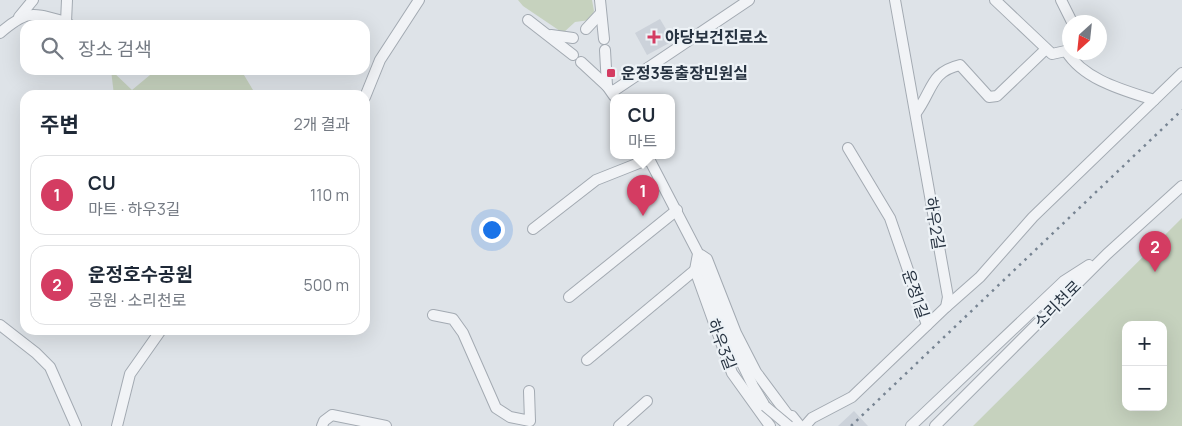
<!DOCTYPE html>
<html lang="ko">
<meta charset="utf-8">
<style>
body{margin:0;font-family:Manrope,"Noto Sans KR",sans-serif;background:#f2f2f3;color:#1f2937}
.controls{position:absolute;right:15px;bottom:15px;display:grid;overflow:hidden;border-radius:10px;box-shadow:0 5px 20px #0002}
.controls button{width:45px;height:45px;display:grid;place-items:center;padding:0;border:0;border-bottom:1px solid #e0e1e3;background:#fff;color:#1f2937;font:25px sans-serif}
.compass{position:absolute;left:1062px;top:15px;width:45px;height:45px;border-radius:50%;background:#fff;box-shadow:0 5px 20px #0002;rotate:207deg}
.you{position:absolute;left:491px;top:229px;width:18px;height:18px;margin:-12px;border:4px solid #fff;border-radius:50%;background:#1a73e8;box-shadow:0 0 0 8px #1a73e833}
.badge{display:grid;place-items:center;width:32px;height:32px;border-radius:50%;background:#d43c62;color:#fff;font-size:16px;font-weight:700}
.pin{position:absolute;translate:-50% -41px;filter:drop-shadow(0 1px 2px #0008)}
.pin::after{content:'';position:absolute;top:26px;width:18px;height:15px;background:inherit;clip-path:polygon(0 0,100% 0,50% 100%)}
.popup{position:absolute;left:610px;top:94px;width:65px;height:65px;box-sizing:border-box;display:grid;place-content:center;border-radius:10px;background:#fff;filter:drop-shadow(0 1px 4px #0005);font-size:16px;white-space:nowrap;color:#747a83}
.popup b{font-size:19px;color:#1f2937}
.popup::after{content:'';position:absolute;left:50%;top:100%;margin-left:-10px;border:10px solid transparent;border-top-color:#fff}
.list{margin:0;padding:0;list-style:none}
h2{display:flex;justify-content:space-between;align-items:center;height:65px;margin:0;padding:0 20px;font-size:21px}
h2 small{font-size:16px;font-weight:400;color:#747a83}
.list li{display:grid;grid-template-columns:32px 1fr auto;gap:15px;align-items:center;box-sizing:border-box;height:80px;margin:0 10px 10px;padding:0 10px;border:1px solid #e0e1e3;border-radius:15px}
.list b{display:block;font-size:19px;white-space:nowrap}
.list p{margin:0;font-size:16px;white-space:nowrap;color:#747a83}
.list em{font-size:16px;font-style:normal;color:#747a83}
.icon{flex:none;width:28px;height:28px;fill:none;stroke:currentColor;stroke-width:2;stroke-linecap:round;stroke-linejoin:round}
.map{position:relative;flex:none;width:1182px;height:426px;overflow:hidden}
.search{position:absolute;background:#fff;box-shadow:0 5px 20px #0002;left:20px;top:20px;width:350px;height:55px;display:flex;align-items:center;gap:12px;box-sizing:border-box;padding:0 18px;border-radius:15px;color:#747a83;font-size:19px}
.panel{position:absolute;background:#fff;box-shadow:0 5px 20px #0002;left:20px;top:90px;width:350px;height:245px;border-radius:15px}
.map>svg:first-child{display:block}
</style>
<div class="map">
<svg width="1182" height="426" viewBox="0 0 1182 426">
<rect width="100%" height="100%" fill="#dee3e8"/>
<g fill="#ccd2da">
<path d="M660 19 673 41 647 55 635 33Z"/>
<path d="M854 411 868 426H838Z"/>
</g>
<g fill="#c6d2be" fill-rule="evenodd">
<path d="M518 0H592L594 11 590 20 575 22 563 33 523 6Z"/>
<path d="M111 70 132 90 156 70H241L256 95H114Z"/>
<path d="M1182 218V426H973ZM1126 325H1163V407H1126Z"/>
</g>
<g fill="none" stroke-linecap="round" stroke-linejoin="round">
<defs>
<g id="street">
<path d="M67 0 66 22 70 25"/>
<path d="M600 0 604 39"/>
<path d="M995 0 1052 54 1070 50"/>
<path d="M1061 0 1072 22"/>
<path d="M19 17 33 0"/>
<path d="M528 20 573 55"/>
<path d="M586 29 601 13"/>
<path d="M0 33C28 9 32 13 66 22"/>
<path d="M551 35 573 38"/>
<path d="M605 50 607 86"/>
<path d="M1066 51C1084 80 1123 90 1154 100"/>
<path d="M581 62 607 86 614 96"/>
<path d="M612 92 749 0"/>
<path d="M365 97 380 60 419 0"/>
<path d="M916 113C933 90 930 72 960 65L989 97 997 96 1046 49"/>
<path d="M848 148 890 218 927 325"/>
<path d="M647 155 698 253 721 320 753 386 765 406"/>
<path d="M533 229 596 180 649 159"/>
<path d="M698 254 695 270 732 373 770 426"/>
<path d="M701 255 707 259 736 333 756 372 788 415"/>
<path d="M569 297 677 210"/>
<path d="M946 307 980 277 1033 217 1182 73"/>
<path d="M433 315 453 319 463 333 496 408 510 417 530 421 529 391"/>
<path d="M0 325 36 353 50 367 76 426"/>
<path d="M587 360 695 270"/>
<path d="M783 415 792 416 800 426"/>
<path d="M117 426 130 374 161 330"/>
<path d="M322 426 324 421 332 415 386 426"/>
<path d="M619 426 647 401"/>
<path d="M805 426 812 418 852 397 946 307 948 297 895 0"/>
<path d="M911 426 1064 281 1089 265"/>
<path d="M935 426 1107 254 1182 186"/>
</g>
</defs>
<use href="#street" stroke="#a3aab2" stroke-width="12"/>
<use href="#street" stroke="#f1f3f6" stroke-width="10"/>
<path stroke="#778492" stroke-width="2.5" stroke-dasharray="2.5 5" stroke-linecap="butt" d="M851 426 1182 110"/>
<defs>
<path id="street-bridge" d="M765 406 789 426"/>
</defs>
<use href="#street-bridge" stroke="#a3aab2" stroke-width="12" stroke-linecap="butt"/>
<use href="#street-bridge" stroke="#f1f3f6" stroke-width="10"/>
</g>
<g fill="#d43c62" stroke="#edf2f6" stroke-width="2">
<path d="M651.5 29.5h5v5h5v5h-5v5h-5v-5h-5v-5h5z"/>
<rect x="606" y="68" width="10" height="10" rx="2.5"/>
</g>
<g text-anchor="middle" stroke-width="4.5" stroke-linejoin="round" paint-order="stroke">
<g font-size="16" font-weight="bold" fill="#263240" stroke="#edf2f6" text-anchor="start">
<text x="665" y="43">야당보건진료소</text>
<text x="621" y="79">운정3동출장민원실</text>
</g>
<g font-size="16" fill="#263240" stroke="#edf2f6">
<text transform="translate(935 223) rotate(81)" y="6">하우2길</text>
<text transform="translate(916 294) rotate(71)" y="6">운정1길</text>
<text transform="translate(1057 304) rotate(-45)" y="6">소리천로</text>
<text transform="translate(722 344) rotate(69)" y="6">하우3길</text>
</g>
</g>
</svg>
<div class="controls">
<button>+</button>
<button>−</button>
</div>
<svg class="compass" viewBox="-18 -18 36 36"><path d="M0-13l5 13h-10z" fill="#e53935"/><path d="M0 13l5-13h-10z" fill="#747a83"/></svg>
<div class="you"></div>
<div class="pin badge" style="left:643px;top:216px">1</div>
<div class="popup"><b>CU</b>마트</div>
<div class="pin badge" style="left:1155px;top:272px">2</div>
<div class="search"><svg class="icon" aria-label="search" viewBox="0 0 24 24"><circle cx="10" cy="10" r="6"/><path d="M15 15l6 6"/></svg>장소 검색</div>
<section class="panel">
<h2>주변<small>2개 결과</small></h2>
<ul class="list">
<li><span class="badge">1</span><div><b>CU</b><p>마트 · 하우3길</p></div><em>110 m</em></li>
<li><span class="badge">2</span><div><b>운정호수공원</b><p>공원 · 소리천로</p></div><em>500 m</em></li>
</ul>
</section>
</div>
